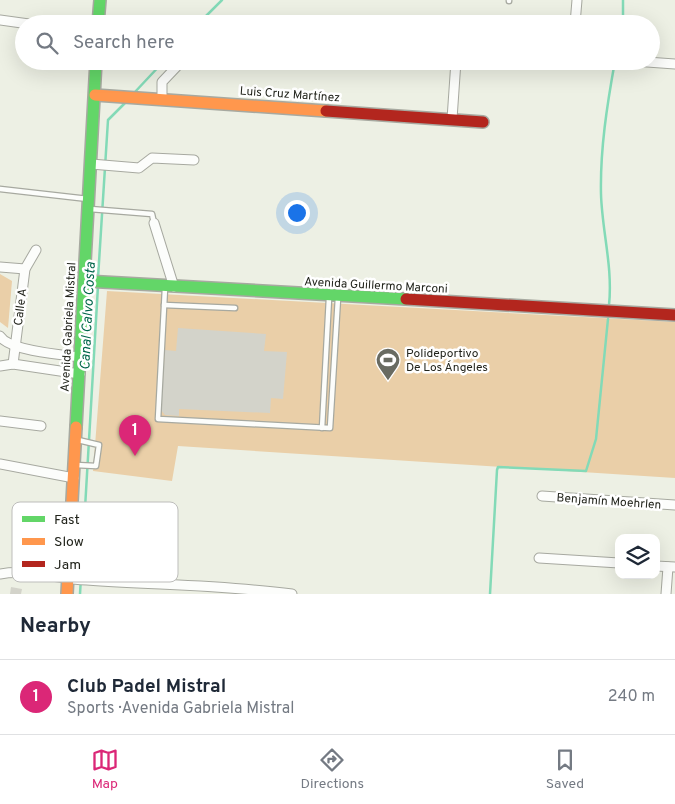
<!DOCTYPE html>
<meta charset="utf-8">
<style>
body{margin:0;font-family:Overpass,sans-serif;background:#f2f2f3;color:#1f2937}
.controls{position:absolute;right:15px;bottom:15px;display:grid;overflow:hidden;border-radius:10px;box-shadow:0 5px 20px #0002}
.controls button{width:45px;height:45px;display:grid;place-items:center;padding:0;border:0;border-bottom:1px solid #e0e1e3;background:#fff;color:#1f2937;font:25px sans-serif}
.you{position:absolute;left:296px;top:212px;width:18px;height:18px;margin:-12px;border:4px solid #fff;border-radius:50%;background:#1a73e8;box-shadow:0 0 0 8px #1a73e833}
.badge{display:grid;place-items:center;width:32px;height:32px;border-radius:50%;background:#db2777;color:#fff;font-size:16px;font-weight:700}
.pin{position:absolute;translate:-50% -41px;filter:drop-shadow(0 1px 2px #0008)}
.pin::after{content:'';position:absolute;top:26px;width:18px;height:15px;background:inherit;clip-path:polygon(0 0,100% 0,50% 100%)}
.list{margin:0;padding:0;list-style:none}
h2{display:flex;justify-content:space-between;align-items:center;height:65px;margin:0;padding:0 20px;font-size:21px}
h2 small{font-size:16px;font-weight:400;color:#747a83}
.list li{display:grid;grid-template-columns:32px 1fr auto;gap:15px;align-items:center;box-sizing:border-box;height:75px;padding:0 20px;border-top:1px solid #e0e1e3}
.list b{display:block;font-size:19px;white-space:nowrap}
.list p{margin:0;font-size:16px;white-space:nowrap;color:#747a83}
.list em{font-size:16px;font-style:normal;color:#747a83}
.icon{flex:none;width:28px;height:28px;fill:none;stroke:currentColor;stroke-width:2;stroke-linecap:round;stroke-linejoin:round}
.map{position:relative;flex:none;width:675px;height:594px;overflow:hidden}
.search{position:absolute;background:#fff;box-shadow:0 5px 20px #0002;left:15px;right:15px;top:15px;height:55px;display:flex;align-items:center;gap:12px;box-sizing:border-box;padding:0 18px;border-radius:28px;color:#747a83;font-size:19px}
.sheet{height:140px;background:#fff}
nav{display:flex;justify-content:space-around;align-items:center;box-sizing:border-box;height:70px;border-top:1px solid #e0e1e3;background:#fff;font-size:14px;color:#747a83}
nav a{display:grid;justify-items:center;gap:2px}
nav .on{color:#db2777}
.map>svg:first-child{display:block}
</style>
<div class="map">
<svg width="675" height="594" viewBox="0 0 675 594">
<rect width="100%" height="100%" fill="#edf0e4"/>
<g fill="#eacfa8">
<path d="M0 274 12 281 8 328 0 322Z"/>
<path d="M107 291 675 322V478L178 446 172 481 93 471Z"/>
</g>
<g fill="none" stroke-linecap="round" stroke-linejoin="round">
<g stroke="#83dab7" stroke-width="2.5">
<path d="M198 24 222 0"/>
<path d="M623 24V0"/>
<path d="M134 93 164 61"/>
<path d="M98 278 108 120 127 101"/>
<path d="M609 305C613 267 602 231 601 194 600 150 607 105 615 61"/>
<path d="M80 594 98 286"/>
<path d="M490 594 497 470 498 467 586 471 596 439 608 319"/>
</g>
</g>
<g fill="#d3d3ca">
<path d="M178 328 266 334 264 351 287 352 283 399 271 398 270 413 179 409V416L165 415 161 410 165 350 176 351Z"/>
<path d="M11 587 22 589 21 594H10Z"/>
</g>
<g fill="none" stroke-linecap="round" stroke-linejoin="round">
<defs>
<g id="lane">
<path d="M509 1V0"/>
<path d="M0 189 88 199"/>
<path d="M90 209 152 214 154 223"/>
<path d="M165 288 158 419 330 428 338 298"/>
<path d="M164 305 235 308"/>
<path d="M322 428 329 298"/>
<path d="M76 465 96 466 99 445 78 440"/>
<path d="M40 574 41 554 68 556"/>
</g>
<g id="street">
<path d="M0 20 29 24"/>
<path d="M575 24 577 0"/>
<path d="M633 61 675 64"/>
<path d="M162 99V82L182 61"/>
<path d="M452 119 456 61"/>
<path d="M91 164 139 168 152 158 194 160"/>
<path d="M154 223 174 287"/>
<path d="M0 267 25 269"/>
<path d="M0 336C9 351 63 355 81 357"/>
<path d="M13 364 25 269 36 250"/>
<path d="M0 366 13 364 80 374"/>
<path d="M0 421 41 426"/>
<path d="M0 464 74 478"/>
<path d="M542 496 675 505"/>
<path d="M539 558 619 563"/>
<path d="M656 566 675 567"/>
<path d="M0 574C29 569 57 579 87 580 155 585 224 585 292 594"/>
<path d="M666 594 668 567"/>
</g>
<g id="fast">
<path d="M98 24 100 0"/>
<path d="M85 281 406 299"/>
<path d="M76 427 96 61"/>
</g>
<g id="slow">
<path d="M95 95 326 111"/>
<path d="M67 594 76 427"/>
</g>
<g id="jam">
<path d="M326 111 483 122"/>
<path d="M406 299 675 315"/>
</g>
</defs>
<use href="#lane" stroke="#a7a9a0" stroke-width="7"/>
<use href="#street" stroke="#a7a9a0" stroke-width="11"/>
<use href="#fast" stroke="#a7a9a0" stroke-width="14"/>
<use href="#slow" stroke="#a7a9a0" stroke-width="14"/>
<use href="#jam" stroke="#a7a9a0" stroke-width="14"/>
<use href="#lane" stroke="#fcfdfb" stroke-width="4.5"/>
<use href="#street" stroke="#fcfdfb" stroke-width="9"/>
<use href="#fast" stroke="#63d668" stroke-width="11"/>
<use href="#slow" stroke="#ff974d" stroke-width="11"/>
<use href="#jam" stroke="#b3261e" stroke-width="11"/>
</g>
<defs>
<symbol id="stadium-pin" viewBox="-11 -11 22 30"><path d="M0 17L-7.5 6A9.5 9.5 0 1 1 7.5 6Z" fill="#696b62" stroke="#fff"/><path d="M0-5a6.5 5 0 1 0 0 10a6.5 5 0 1 0 0-10ZM-3.5-1.8h7v3.6h-7Z" fill="#fff"/></symbol>
</defs>
<g fill-rule="evenodd">
<use href="#stadium-pin" x="374" y="346" width="28" height="38"/>
</g>
<g text-anchor="middle" stroke-width="5" stroke-linejoin="round" paint-order="stroke">
<g font-size="12" fill="#22241c" stroke="#fff">
<text transform="translate(290 94) rotate(4)" y="4">Luis Cruz Martínez</text>
<text transform="translate(376 285) rotate(3)" y="4">Avenida Guillermo Marconi</text>
<text transform="translate(20 307) rotate(-83)" y="4">Calle A</text>
<text transform="translate(68 327) rotate(-87)" y="4">Avenida Gabriela Mistral</text>
<text transform="translate(609 501) rotate(4)" y="4">Benjamín Moehrlen</text>
</g>
<g font-size="12" fill="#22241c" stroke="#fff" text-anchor="start">
<text x="406" y="357">Polideportivo<tspan x="406" dy="14">De Los Ángeles</tspan></text>
</g>
<g font-size="14" font-style="italic" fill="#00664a" stroke="#fff">
<text transform="translate(87 316) rotate(-87)" y="5">Canal Calvo Costa</text>
</g>
</g>
<rect x="12" y="502" width="166" height="80" rx="8" fill="#fff" stroke="#bdbdbb" stroke-width="1"/>
<rect x="22" y="516" width="23" height="6" fill="#63d668"/>
<rect x="22" y="538" width="23" height="7" fill="#ff974d"/>
<rect x="22" y="561" width="23" height="6" fill="#b3261e"/>
<g font-size="14" fill="#22241c">
<text x="54" y="524">Fast</text>
<text x="54" y="546">Slow</text>
<text x="54" y="569">Jam</text>
</g>
</svg>
<div class="controls">
<button><svg class="icon" aria-label="layers" viewBox="0 0 24 24"><path d="M12 4l9 5-9 5-9-5zM3 14l9 5 9-5"/></svg></button>
</div>
<div class="you"></div>
<div class="pin badge" style="left:135px;top:456px">1</div>
<div class="search"><svg class="icon" aria-label="search" viewBox="0 0 24 24"><circle cx="10" cy="10" r="6"/><path d="M15 15l6 6"/></svg>Search here</div>
</div>
<section class="sheet">
<h2>Nearby<small></small></h2>
<ul class="list">
<li><span class="badge">1</span><div><b>Club Padel Mistral</b><p>Sports · Avenida Gabriela Mistral</p></div><em>240 m</em></li>
</ul>
</section>
<nav>
<a class="on"><svg class="icon" aria-label="map" viewBox="0 0 24 24"><path d="M3 6l6-2 6 2 6-2v14l-6 2-6-2-6 2zM9 4v14M15 6v14"/></svg>Map</a>
<a><svg class="icon" aria-label="directions" viewBox="0 0 24 24"><path d="M12 3l9 9-9 9-9-9zM9 14v-3h6M13 9l2 2-2 2"/></svg>Directions</a>
<a><svg class="icon" aria-label="saved" viewBox="0 0 24 24"><path d="M7 4h10v16l-5-4-5 4z"/></svg>Saved</a>
</nav>
